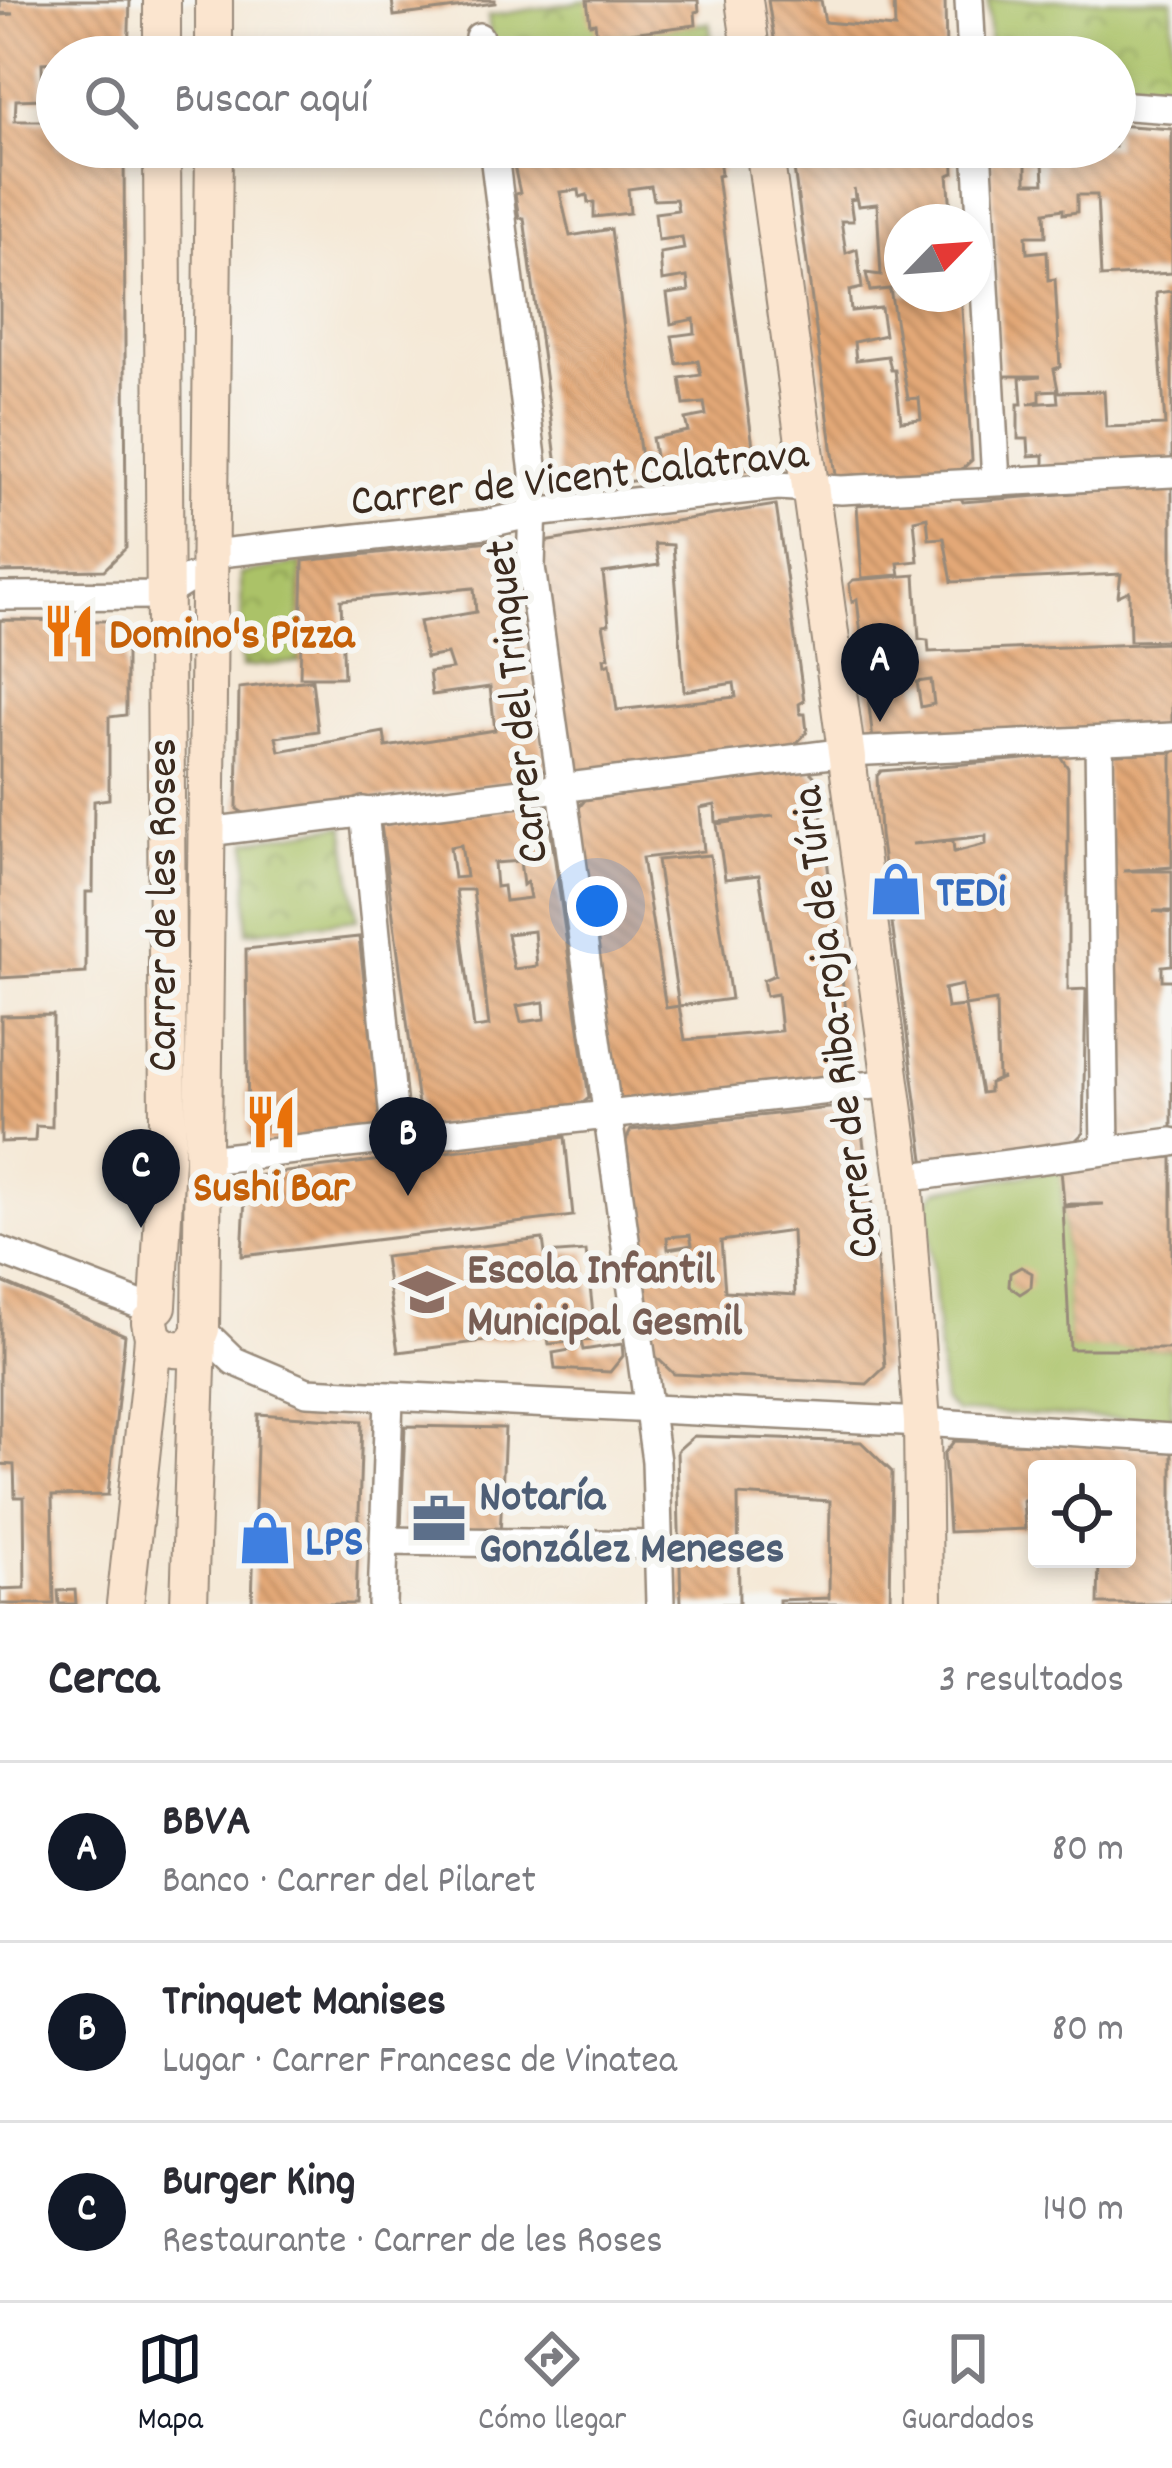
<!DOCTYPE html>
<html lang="es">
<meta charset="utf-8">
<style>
body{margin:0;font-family:Dekko,sans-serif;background:#f2f2f3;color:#2b2b33}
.controls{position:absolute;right:36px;bottom:36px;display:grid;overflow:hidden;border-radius:12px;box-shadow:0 6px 18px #0003}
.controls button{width:108px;height:108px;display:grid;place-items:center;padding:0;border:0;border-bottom:3px solid #e1e1e2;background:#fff;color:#2b2b33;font:60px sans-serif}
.compass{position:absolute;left:884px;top:204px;width:108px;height:108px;border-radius:50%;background:#fff;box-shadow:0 6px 18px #0003;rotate:65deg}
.you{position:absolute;left:597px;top:906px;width:42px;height:42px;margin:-30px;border:9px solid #fff;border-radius:50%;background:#1a73e8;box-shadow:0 0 0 18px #1a73e833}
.badge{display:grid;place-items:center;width:78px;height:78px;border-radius:50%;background:#111827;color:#fff;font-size:39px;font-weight:700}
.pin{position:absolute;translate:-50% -99px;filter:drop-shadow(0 3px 6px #0008)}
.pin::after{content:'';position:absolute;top:63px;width:42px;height:36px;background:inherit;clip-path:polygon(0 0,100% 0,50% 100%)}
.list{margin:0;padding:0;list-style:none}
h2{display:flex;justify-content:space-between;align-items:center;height:156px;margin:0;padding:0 48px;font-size:51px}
h2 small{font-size:39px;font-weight:400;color:#7c7c81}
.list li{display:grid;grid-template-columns:78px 1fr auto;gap:36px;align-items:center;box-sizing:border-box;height:180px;padding:0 48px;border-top:3px solid #e1e1e2}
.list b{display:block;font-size:45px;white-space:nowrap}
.list p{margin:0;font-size:39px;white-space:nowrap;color:#7c7c81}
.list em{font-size:39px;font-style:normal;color:#7c7c81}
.icon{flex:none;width:66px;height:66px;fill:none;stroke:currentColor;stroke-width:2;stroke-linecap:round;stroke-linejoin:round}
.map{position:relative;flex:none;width:1172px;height:1604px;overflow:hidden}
.search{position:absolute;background:#fff;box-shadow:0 6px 18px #0003;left:36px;right:36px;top:36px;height:132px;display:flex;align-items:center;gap:30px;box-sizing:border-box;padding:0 42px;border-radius:66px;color:#7c7c81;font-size:45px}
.sheet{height:696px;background:#fff}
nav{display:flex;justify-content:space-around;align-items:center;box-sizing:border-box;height:168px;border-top:3px solid #e1e1e2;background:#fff;font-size:33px;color:#7c7c81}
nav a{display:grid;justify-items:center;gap:6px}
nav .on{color:#111827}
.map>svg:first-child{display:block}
</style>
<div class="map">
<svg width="1172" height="1604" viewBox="0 0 1172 1604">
<defs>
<pattern id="park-crowns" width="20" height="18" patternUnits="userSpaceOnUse" patternTransform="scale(3)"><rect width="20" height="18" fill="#abc267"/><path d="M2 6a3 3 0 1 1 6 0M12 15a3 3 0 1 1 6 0" fill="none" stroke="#8c9e54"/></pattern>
<pattern id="building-back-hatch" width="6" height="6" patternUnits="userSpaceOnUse" patternTransform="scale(3)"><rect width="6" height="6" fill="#e3a877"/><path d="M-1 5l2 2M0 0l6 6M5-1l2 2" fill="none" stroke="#b98961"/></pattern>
</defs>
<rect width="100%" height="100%" fill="#f6f6f2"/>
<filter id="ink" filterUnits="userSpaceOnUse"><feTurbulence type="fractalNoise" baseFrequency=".00833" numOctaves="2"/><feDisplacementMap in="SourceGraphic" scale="24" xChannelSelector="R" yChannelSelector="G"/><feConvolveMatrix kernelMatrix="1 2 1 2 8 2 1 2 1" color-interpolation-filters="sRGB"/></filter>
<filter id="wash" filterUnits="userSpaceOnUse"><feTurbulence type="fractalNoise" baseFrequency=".004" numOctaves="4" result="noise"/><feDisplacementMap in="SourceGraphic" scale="48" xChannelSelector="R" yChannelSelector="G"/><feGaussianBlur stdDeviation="2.7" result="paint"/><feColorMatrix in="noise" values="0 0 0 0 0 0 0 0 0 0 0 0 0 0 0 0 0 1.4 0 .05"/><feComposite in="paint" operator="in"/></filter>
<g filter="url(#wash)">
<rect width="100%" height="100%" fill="#f5e9d7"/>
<g fill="url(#park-crowns)" stroke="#737642" stroke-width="3">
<path d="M591 0 598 37 709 23 715 57H493L488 16Z"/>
<path d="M988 0H1172V90L1115 86V57H990Z"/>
<path d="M301 563 299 662 242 667 241 574Z"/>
<path d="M344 826 358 919 247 932 248 841Z"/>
</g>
<path fill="#abc267" stroke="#737642" stroke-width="3" d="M1061 1169 1070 1348 1172 1349V1421L955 1412 943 1400 927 1202 937 1190Z"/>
<g id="blocks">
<g fill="url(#building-back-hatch)" fill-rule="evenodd">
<path d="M0 0H130L128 57H57V62L42 63 43 99 16 100 15 121H57V147H124L126 548 104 570 0 572V15L14 14 0 13Z"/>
<path d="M392 0H495V3L394 16Z"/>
<path d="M587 0H698L699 11 695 12 696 25 597 37 595 23 590 24Z"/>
<path d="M768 0H821L825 22 895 28 894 0H945L946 57H777Z"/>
<path d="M1115 125 1172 129V273L1101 277 1097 195H1077V212L1063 214V209L1045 212 1046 236H1026L1027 253 1047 251 1048 280 1055 279 1060 367 1054 369 1058 390 1040 391V401L1028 404 1058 402 1057 392 1104 391 1106 427 1165 425 1156 293 1172 291V463L1044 468V455L1029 456 1028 439H1018V404H1022L1020 378 1041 376H1003L990 147H1115ZM1043 162 1044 183H1026V163Z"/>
<path d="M510 147H718L721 175 717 176 756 469 560 488 524 218H519L515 194 520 193ZM651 186 654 200 676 199 678 210 655 213 658 240 682 237 684 249 660 253 662 281 687 277 689 291 667 294 671 324 694 319 695 333 672 336 677 364 698 361 701 375 680 378 684 405 704 403 706 415 685 419 688 431 652 438 655 456 641 458 611 229 570 236 560 192 579 190 580 197 587 195 588 203 594 202V217L630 213 628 189Z"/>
<path d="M791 147H849L850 161V147H953L954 173 948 175 952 222H902V294H961L972 460 954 476 837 483ZM854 188 858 206 877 204 881 275 866 273 870 291 890 289 908 399 919 398 921 419 901 421 895 370H891L888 356 856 360 854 342 885 335 881 308 851 311 849 291 862 288 857 249 846 253 841 221H853L850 200 855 199Z"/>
<path d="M1172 485V640L1130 641 1129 591 1118 596 1121 574 952 582 944 538 929 539 927 517 914 520 918 561 898 563 900 575 862 578 857 505 960 496 963 502Z"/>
<path d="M776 505 804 701 799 704 800 714H805L807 732 790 750 570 775 537 543ZM655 544 673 545 684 691 734 683 736 697 617 710 610 663 605 665 604 658 609 657 603 625 609 624 603 573 659 565Z"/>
<path d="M490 541 515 561 545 768 538 778 248 816 237 809 239 688 312 680 318 731 276 737 279 751 384 732 386 747 495 730 490 687 432 695 429 672 452 669 447 654 426 658 419 622 476 612 474 588 341 600 344 677H300L303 561Z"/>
<path d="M915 575 919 639 928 640 929 652 1167 643V669H1172V726L873 741 857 599 852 602 849 584 853 580ZM931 680 934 704 921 707 917 682Z"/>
<path d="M0 620 107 621 126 646V715L109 717V799L94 801 93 892H86V973L0 978Z"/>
<path d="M1172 752V867L1123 871H1172V911H1153L1172 913V965L1162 966V980H1172V1129L1113 1139 1105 754Z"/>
<path d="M1060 756 1068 768V990L1086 989 1083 1133 1072 1144 929 1165 924 1159 880 835 877 776 881 771ZM986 836V844L954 852 953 841 912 844ZM962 985 965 1006 996 1001 998 1078H1003L989 1083V1092L981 1093 965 1006 947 1008 944 989Z"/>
<path d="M805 767 817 779 854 1075 626 1106 612 1093 573 815 585 800ZM715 805 716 822 774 816 717 824 725 879 759 875 775 975 763 980 766 996 777 994 781 1031 685 1040 679 1006 666 1008 642 858 704 851 700 808Z"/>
<path d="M541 804 548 812 589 1098 574 1110 421 1127 381 825ZM461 845 466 877 454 878 450 847ZM520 861 523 885 527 882 530 898 505 901 503 886 496 887 494 863ZM456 890H473L489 1026 474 1028ZM534 931 537 966 514 969 507 934ZM544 1002 545 1019 521 1022 517 1006Z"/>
<path d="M710 855 731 999 679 1006 657 860Z"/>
<path d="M359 937 382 1129 256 1145 248 1134 246 949Z"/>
<path d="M53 1015 52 1127 36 1126 35 1141 1 1142V1016Z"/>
<path d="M847 1106 860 1117 874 1223 885 1367 867 1384 674 1374 654 1355 626 1141 631 1130ZM792 1231 795 1295 725 1291 721 1241ZM690 1235 692 1245 668 1249 667 1237Z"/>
<path d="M565 1137 573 1216 242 1256 246 1177Z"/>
<path d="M1172 1157V1349H1070L1063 1207 1104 1204H1064L1061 1169Z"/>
<path d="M543 1239 545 1254 586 1251 596 1340 581 1341 583 1350 622 1344 623 1356 610 1372 555 1369 553 1353 570 1350 571 1342 549 1344 547 1333 398 1352 384 1257Z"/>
<path d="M1021 1267 1032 1273 1031 1287 1020 1294 1009 1286 1010 1273Z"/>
<path d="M0 1281 125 1335 108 1495 52 1496 54 1604H0V1589L25 1588 24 1497H15L14 1465 0 1464Z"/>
<path d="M258 1414 362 1421 356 1604H252Z"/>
<path d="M405 1426 505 1428 500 1535 401 1529Z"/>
<path d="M694 1436 861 1442 892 1472 890 1604H779V1600L829 1598 830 1501 738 1495 739 1604H681L677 1451Z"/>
<path d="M954 1441 1172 1449V1604H1098L1099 1559H1127V1469H1037V1516L1032 1517V1500L1023 1501 1025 1529 949 1532 944 1454Z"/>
<path d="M75 1590 76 1604H59L58 1591Z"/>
</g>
</g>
</g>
<g filter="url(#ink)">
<use href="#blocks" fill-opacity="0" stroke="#988a7a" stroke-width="3"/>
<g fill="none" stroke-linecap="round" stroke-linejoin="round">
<defs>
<g id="street">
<path d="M969 0 972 57"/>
<path d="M479 37 482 57"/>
<path d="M1115 105 1172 109"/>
<path d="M493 147 534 473 531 567 656 1461 660 1604"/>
<path d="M977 147 996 481"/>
<path d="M211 554 485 524 534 513 778 486 841 490 1172 473"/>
<path d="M0 596 163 595 190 578"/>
<path d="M1099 742 1105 1150"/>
<path d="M364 811 396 1140"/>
<path d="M208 832 847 752 1172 737"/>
<path d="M206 1160 892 1083"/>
<path d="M904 1178 1172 1142"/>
<path d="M0 1251 154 1310"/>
<path d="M201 1329 234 1361 307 1392 922 1422 1172 1438"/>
<path d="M385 1541 658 1545"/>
<path d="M382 1604 389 1398"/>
</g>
<g id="secondary">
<path d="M744 0 752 57"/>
<path d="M162 57V0"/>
<path d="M214 57V0"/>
<path d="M764 147 904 1178 922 1422 924 1604"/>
<path d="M158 1306 168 1123 162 147"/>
<path d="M153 1337C170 1355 193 1354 201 1329L214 147"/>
<path d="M125 1604 149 1384 153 1337 150 1322"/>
<path d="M189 1604 198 1338"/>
</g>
</defs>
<use href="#street" stroke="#988a7a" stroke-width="32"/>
<use href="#secondary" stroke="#988a7a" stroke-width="40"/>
<use href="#street" stroke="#fff" stroke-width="27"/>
<use href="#secondary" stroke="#fbe5cf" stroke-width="36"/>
</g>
</g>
<defs>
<symbol id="restaurant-bare" viewBox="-9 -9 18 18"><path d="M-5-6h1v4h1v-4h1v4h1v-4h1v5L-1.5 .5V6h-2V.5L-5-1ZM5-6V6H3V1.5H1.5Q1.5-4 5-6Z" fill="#e8710a" stroke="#f6f6f2" stroke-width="2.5" paint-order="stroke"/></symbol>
<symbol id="shop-bare" viewBox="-9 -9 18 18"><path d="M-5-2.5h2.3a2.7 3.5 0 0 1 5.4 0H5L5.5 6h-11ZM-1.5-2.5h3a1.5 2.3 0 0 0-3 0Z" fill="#3f7fe0" stroke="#f6f6f2" stroke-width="2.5" paint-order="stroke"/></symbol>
<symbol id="school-bare" viewBox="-9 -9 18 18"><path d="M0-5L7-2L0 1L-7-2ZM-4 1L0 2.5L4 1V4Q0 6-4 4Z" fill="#8d6e63" stroke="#f6f6f2" stroke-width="2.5" paint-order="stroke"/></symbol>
<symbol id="office-bare" viewBox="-9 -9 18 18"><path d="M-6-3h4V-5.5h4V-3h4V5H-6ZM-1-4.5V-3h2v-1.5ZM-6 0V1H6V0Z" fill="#5c6f8a" stroke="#f6f6f2" stroke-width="2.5" paint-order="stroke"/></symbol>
</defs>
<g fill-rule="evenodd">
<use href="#restaurant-bare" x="31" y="593" width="76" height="76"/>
<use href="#shop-bare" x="858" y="851" width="76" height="76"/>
<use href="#restaurant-bare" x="233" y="1084" width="76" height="76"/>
<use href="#school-bare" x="389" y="1254" width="76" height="76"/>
<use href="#office-bare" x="401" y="1481" width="76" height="76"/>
<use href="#shop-bare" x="227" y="1500" width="76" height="76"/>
</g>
<g text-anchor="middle" stroke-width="12" stroke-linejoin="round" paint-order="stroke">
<g font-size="45" fill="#3b2a1e" stroke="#f6f6f2">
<text transform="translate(579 474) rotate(-6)" y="16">Carrer de Vicent Calatrava</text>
<text transform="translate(513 702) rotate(-96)" y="16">Carrer del Trinquet</text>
<text transform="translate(159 905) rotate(-90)" y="16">Carrer de les Roses</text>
<text transform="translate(832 1023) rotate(-97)" y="16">Carrer de Riba-roja de Túria</text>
</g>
<g font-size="45" font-weight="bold" fill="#c56008" stroke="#f6f6f2" text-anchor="start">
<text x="109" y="647">Domino's Pizza</text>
<text x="271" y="1200" text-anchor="middle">Sushi Bar</text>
</g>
<g font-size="45" font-weight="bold" fill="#366cbe" stroke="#f6f6f2" text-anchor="start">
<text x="936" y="905">TEDi</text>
<text x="305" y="1554">LPS</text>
</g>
<g font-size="45" font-weight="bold" fill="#785e54" stroke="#f6f6f2" text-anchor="start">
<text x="467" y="1282">Escola Infantil<tspan x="467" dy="52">Municipal Gesmil</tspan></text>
</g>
<g font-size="45" font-weight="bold" fill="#4e5e75" stroke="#f6f6f2" text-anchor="start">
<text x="479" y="1509">Notaría<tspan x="479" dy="52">González Meneses</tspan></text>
</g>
</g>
</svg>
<div class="controls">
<button><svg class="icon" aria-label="locate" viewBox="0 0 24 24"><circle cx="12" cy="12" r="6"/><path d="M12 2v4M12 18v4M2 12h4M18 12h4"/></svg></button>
</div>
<svg class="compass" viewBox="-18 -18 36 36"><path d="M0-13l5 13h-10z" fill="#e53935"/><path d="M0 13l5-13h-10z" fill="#7c7c81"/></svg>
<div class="you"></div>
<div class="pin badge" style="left:880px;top:722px">A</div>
<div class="pin badge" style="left:408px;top:1196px">B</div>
<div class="pin badge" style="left:141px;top:1228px">C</div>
<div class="search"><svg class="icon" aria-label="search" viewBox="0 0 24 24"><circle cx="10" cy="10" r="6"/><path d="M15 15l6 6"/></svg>Buscar aquí</div>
</div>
<section class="sheet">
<h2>Cerca<small>3 resultados</small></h2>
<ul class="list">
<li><span class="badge">A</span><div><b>BBVA</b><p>Banco · Carrer del Pilaret</p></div><em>80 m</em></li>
<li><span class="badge">B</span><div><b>Trinquet Manises</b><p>Lugar · Carrer Francesc de Vinatea</p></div><em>80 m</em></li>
<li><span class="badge">C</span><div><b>Burger King</b><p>Restaurante · Carrer de les Roses</p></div><em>140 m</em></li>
</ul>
</section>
<nav>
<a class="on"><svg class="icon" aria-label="map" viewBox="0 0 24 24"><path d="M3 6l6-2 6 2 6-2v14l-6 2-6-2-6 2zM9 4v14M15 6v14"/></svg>Mapa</a>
<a><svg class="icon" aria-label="directions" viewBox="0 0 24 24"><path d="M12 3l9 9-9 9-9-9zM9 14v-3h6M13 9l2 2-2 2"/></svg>Cómo llegar</a>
<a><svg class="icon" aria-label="saved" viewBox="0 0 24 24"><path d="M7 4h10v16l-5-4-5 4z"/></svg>Guardados</a>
</nav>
